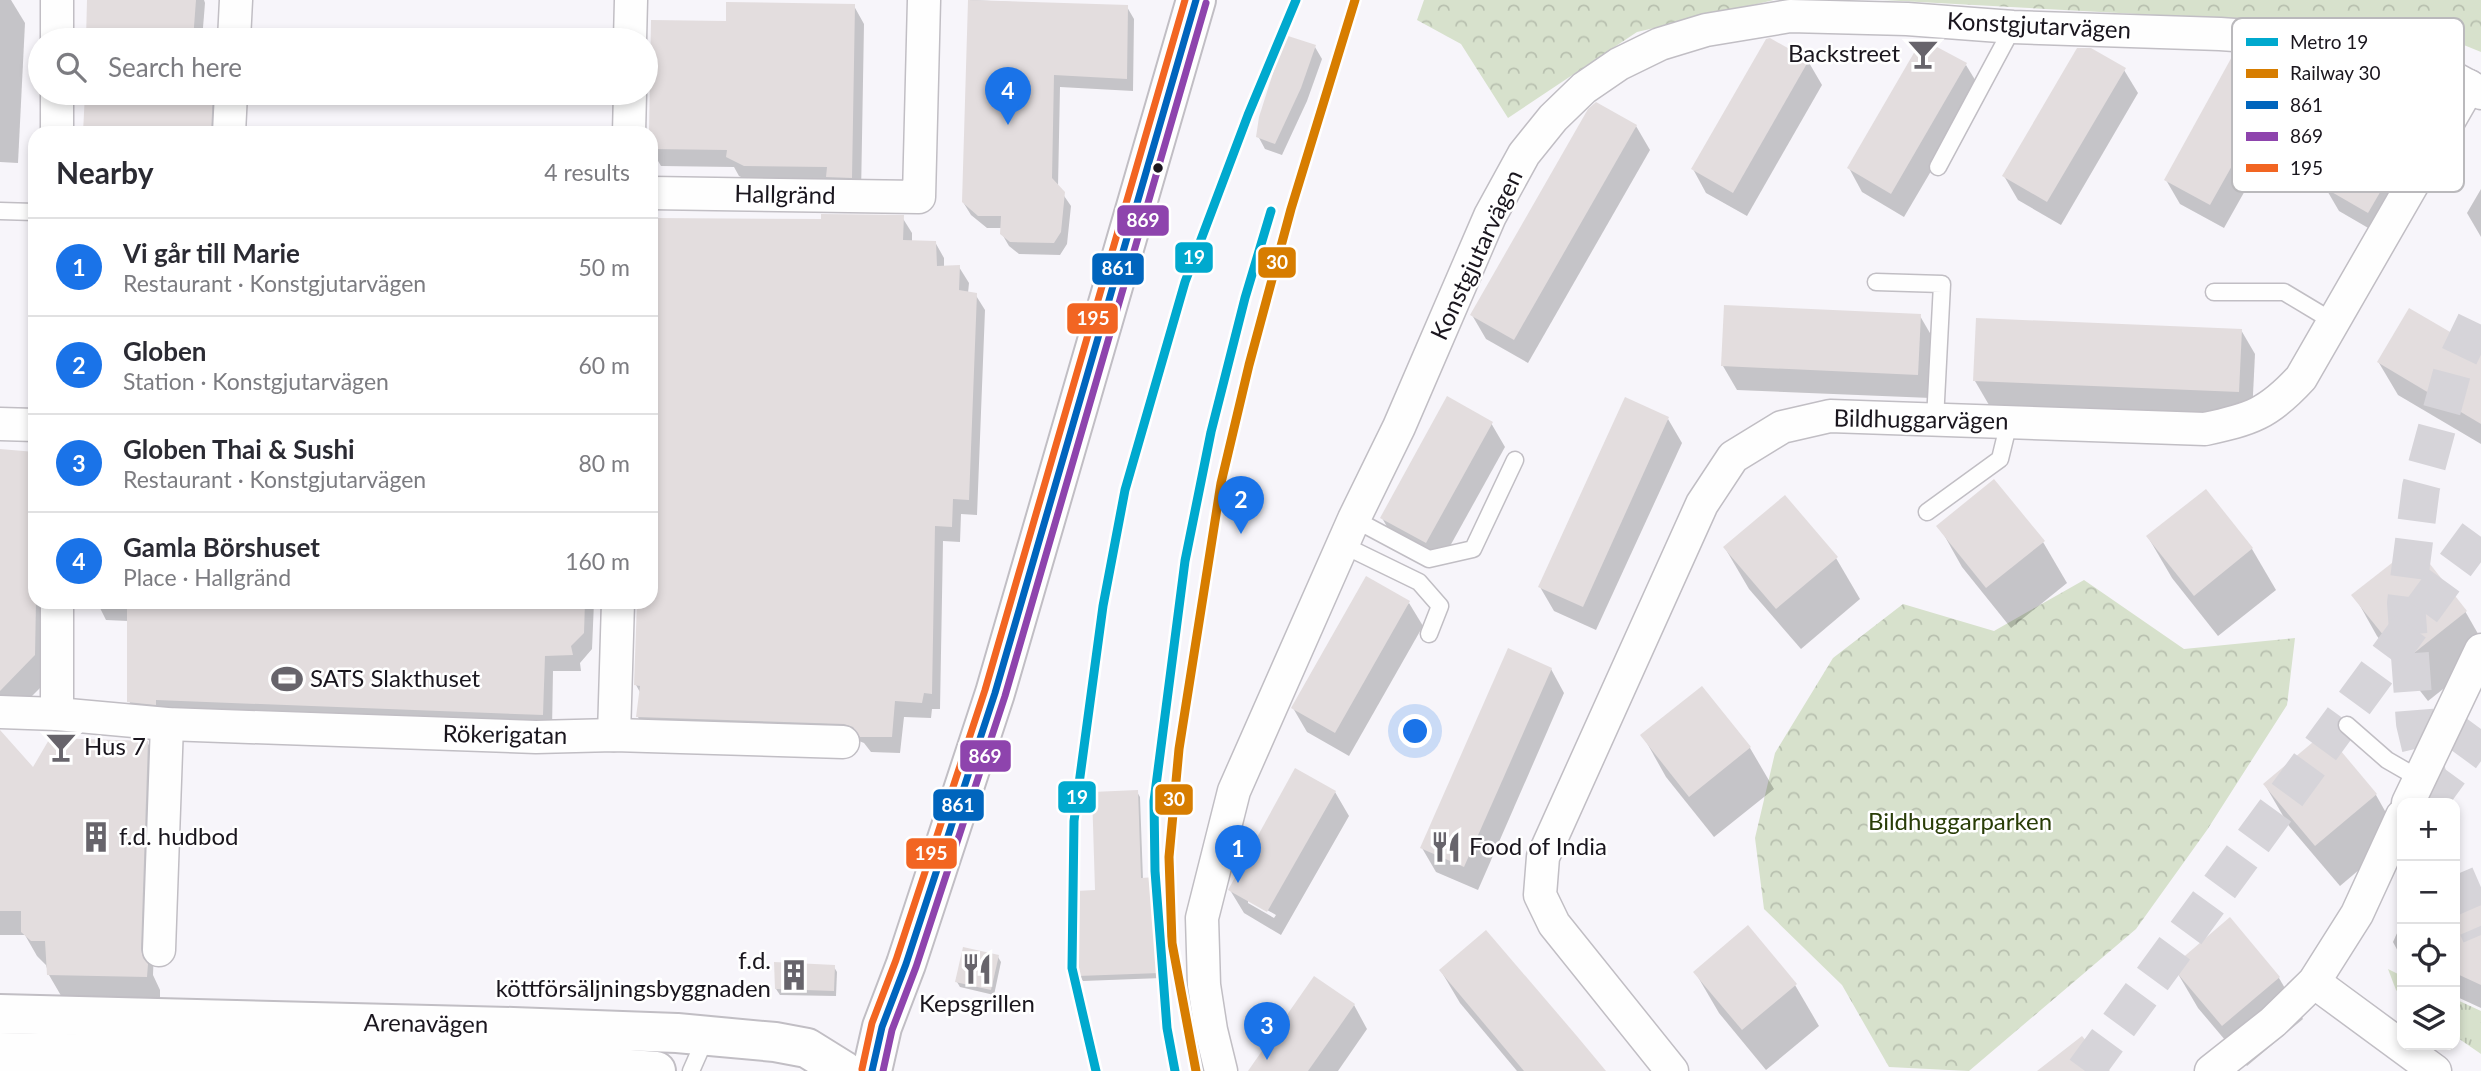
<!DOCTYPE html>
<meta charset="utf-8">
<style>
body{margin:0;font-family:Lato,sans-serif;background:#f7f7f7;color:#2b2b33}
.controls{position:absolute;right:21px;bottom:21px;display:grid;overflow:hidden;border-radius:14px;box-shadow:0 4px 10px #0003}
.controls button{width:63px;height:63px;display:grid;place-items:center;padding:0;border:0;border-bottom:2px solid #e1e1e2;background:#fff;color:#2b2b33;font:35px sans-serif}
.you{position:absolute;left:1416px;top:732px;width:24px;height:24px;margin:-18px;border:5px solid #fff;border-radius:50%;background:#1a73e8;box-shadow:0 0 0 10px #1a73e833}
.badge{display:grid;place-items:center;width:46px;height:46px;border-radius:50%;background:#1a73e8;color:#fff;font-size:23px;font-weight:700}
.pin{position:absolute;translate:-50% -58px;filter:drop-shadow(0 2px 4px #0008)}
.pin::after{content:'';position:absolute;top:37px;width:24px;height:21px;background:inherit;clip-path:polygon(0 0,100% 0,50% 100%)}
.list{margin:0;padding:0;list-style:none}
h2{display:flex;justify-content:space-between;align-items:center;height:91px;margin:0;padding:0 28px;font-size:30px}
h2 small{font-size:23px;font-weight:400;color:#7c7c81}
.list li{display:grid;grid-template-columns:46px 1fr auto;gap:21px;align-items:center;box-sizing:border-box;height:98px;padding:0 28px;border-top:2px solid #e1e1e2}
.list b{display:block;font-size:26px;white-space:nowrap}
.list p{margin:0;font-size:23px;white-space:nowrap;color:#7c7c81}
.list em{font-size:23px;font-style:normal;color:#7c7c81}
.icon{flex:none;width:38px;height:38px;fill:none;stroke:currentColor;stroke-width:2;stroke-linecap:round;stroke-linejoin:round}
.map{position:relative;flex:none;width:2481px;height:1071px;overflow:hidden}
.search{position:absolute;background:#fff;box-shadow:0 4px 10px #0003;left:28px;top:28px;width:630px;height:77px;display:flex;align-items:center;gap:18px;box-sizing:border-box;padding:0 24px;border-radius:38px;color:#7c7c81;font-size:26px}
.panel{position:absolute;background:#fff;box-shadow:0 4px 10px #0003;left:28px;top:126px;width:630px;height:483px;border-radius:21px}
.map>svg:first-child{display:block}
</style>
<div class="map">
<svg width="2481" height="1071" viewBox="0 0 2481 1071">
<defs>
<pattern id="grass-tufts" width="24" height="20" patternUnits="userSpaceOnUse" patternTransform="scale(1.75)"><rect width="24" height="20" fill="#d7e1cc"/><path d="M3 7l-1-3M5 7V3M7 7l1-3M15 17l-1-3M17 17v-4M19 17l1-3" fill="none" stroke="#b8c0af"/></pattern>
<pattern id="forest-crowns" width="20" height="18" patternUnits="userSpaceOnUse" patternTransform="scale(1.75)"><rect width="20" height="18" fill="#d7e1cc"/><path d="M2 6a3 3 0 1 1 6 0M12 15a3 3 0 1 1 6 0" fill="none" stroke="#b8c0af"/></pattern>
</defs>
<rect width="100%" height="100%" fill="#f7f5fa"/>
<g fill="url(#grass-tufts)">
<path d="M2388 969 2402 976V996L2396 990Z"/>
<path d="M2455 999 2481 1011V1054L2455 1036Z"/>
</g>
<g fill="url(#forest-crowns)">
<path d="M1424 0H1774L1637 32 1508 118 1461 44 1417 20Z"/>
<path d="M1882 0H2481V52L2427 30Z"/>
<path d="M2084 580 2184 649 2295 638 2287 705 2207 830 2136 929 1969 1071 1889 1067 1842 985 1764 909 1755 838 1775 753 1833 658 1903 604 1994 631Z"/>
</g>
<g fill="#0003" fill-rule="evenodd">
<path d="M0 0H11L25 23 18 163 0 162Z"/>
<path d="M89 0H204L205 3 202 40H88Z"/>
<path d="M970 0 1127 7 1134 19 1133 91 1060 87 1058 187 1071 206 1067 244 1060 255 1019 254 1009 246 1002 234V228H987L971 215 963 202Z"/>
<path d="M854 6 864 24 861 195 755 184 739 176 734 167 661 166 651 149V133L727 22Z"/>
<path d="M1315 47 1322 59 1307 101 1282 155 1265 149 1258 136Z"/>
<path d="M1808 61 1822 85 1747 216 1706 193 1693 169Z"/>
<path d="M1966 65 1980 88 1904 217 1862 192 1849 168Z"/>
<path d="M2124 70 2138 93 2061 225 2018 200 2004 176Z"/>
<path d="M2282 76 2296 100 2224 228 2180 204 2166 180Z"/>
<path d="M2438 92 2451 116 2382 236 2339 211 2325 187Z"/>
<path d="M86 93H232L220 133H85Z"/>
<path d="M1636 126 1650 150 1528 363 1486 339 1472 315Z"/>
<path d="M2481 189V237L2467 213Z"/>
<path d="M902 217 912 233V242H935L944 258V268L959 267 969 283 968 293 975 294 985 310 977 515 961 514 960 542 943 541 940 709H932L931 718 904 717 900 753 871 752 864 743 854 739 647 733 638 717 641 694 636 685 639 602H651V261L654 220H822Z"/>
<path d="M1920 316 1934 340 1931 398 1737 390 1723 366Z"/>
<path d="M2241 330 2255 354 2252 415 1989 405 1975 381Z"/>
<path d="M2481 352V444L2398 395 2379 363Z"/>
<path d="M1668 419 1682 443 1596 630 1554 611 1540 587Z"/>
<path d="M1491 423 1505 447 1439 566 1396 542 1382 518Z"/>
<path d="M0 451 35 602H49L48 680 20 708 0 705Z"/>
<path d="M1939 526 2043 542 2067 583 2011 628 1962 567Z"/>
<path d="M2148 537 2252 549 2276 590 2218 636 2172 578Z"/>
<path d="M1725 548 1836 558 1860 599 1801 649 1749 589Z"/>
<path d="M2354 595 2465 611 2481 639V659L2428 701 2377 636Z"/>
<path d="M97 602H594L592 649 580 663 581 671H553L552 730 138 718 129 701 128 621 106 620Z"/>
<path d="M1409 603 1423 626 1349 756 1307 732 1293 708Z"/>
<path d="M1551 669 1564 693 1478 890 1436 872 1422 848Z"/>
<path d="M1702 689 1750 748 1774 789 1714 837 1666 777 1643 736Z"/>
<path d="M2325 735 2376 795 2399 836 2340 886 2289 826 2265 785Z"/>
<path d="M0 737 33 770 147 742 161 766 153 975 160 990V1000L63 999 49 975 46 965 37 956 25 935H0Z"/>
<path d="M1137 792 1140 797 1143 880 1155 879 1159 885 1162 978 1083 981 1080 976 1097 892Z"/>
<path d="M1335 792 1349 816 1281 935 1244 913 1230 890ZM1248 899 1276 915 1274 918 1248 903Z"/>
<path d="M2455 891 2481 904V1008L2455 996Z"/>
<path d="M2230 920 2279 978 2303 1019 2247 1066 2198 1008 2174 967Z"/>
<path d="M2402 922V959L2393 942Z"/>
<path d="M998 957 1001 962 994 995 960 987 957 982Z"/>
<path d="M834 967 837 972 836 996 780 995 776 989Z"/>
<path d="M1441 971 1604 1071H1517L1460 1003Z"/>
<path d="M1695 972 1795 985 1819 1026 1766 1070 1719 1013Z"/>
<path d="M1354 1005 1367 1029 1338 1071H1251Z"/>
</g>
<g fill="#e3ddde">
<path d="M87 0H196L193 40H86Z"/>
<path d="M968 0 1128 5 1127 79 1054 75 1052 178 1065 192 1061 232 1054 243 1010 242 1000 234 1001 216H978L962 202Z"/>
<path d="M726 2 855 4 852 178 826 177 827 167 744 166 726 157 727 150 651 149V133H649L651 20 726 21Z"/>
<path d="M1285 35 1316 45 1301 88 1275 144 1256 137 1259 117Z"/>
<path d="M1770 38 1809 60 1733 193 1691 169 1766 39Z"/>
<path d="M1922 39 1967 63 1891 194 1847 168Z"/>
<path d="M2077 48H2091L2126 68 2047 202 2002 176Z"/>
<path d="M2234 53 2246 54 2283 75 2210 205 2164 180Z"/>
<path d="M2394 66 2439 91 2368 213 2323 187Z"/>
<path d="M85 93H213L211 133H83Z"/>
<path d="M1596 102 1637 125 1514 340 1470 315 1588 109Z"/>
<path d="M821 214 904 215 903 240 936 241 937 266 960 265 959 290 977 293 969 500 953 499 952 527 935 526 932 694 924 693 922 703 895 701 892 737H860L853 727 844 724 636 717 640 686 634 685 637 602H651L653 218 821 219Z"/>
<path d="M1724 305 1921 314 1918 375 1721 366Z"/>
<path d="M2409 308 2481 350V424L2377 362Z"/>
<path d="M1976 318 2242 329 2239 392 1973 381Z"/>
<path d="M1447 396 1493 422 1426 543 1380 518Z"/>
<path d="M1625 397 1669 417 1583 607 1538 587Z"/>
<path d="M0 449 35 452 36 602 35 655 0 691Z"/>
<path d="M1994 479 2045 541 1986 588 1936 526Z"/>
<path d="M2206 489 2253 548 2194 596 2146 536Z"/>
<path d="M1785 495 1838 557 1776 609 1723 547Z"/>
<path d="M2415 545 2467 611 2404 661 2351 595Z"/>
<path d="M1366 576 1410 601 1335 733 1291 708Z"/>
<path d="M127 602H585L584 633 571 646 573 655 545 656 543 715 156 700V705L127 702Z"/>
<path d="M1508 648 1552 668 1464 867 1420 848Z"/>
<path d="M1702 686 1751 747 1689 797 1640 735Z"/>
<path d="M0 730 33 767 50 738 148 741 141 949 143 958 148 964 147 977 47 975 45 941H31L21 932V911H0Z"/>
<path d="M2325 732 2377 794 2315 846 2263 784Z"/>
<path d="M1295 768 1336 791 1267 912 1228 890Z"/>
<path d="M1138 790 1141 878 1156 877 1160 973 1078 976 1076 891 1095 890 1092 792Z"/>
<path d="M2455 889 2481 902V985L2455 973Z"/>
<path d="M2230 917 2280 977 2222 1026 2172 967Z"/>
<path d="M1748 925 1797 984 1742 1030 1693 972Z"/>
<path d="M1486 930 1576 1035 1606 1071H1524L1439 970Z"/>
<path d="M963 947 999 955 991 990 955 982Z"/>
<path d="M774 962 835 965 834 991 775 989Z"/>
<path d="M1314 976 1355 1004 1337 1030 1308 1071H1248Z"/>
<path d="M2082 1036 2110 1071H2037Z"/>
</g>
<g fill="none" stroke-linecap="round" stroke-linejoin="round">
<g stroke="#d6d4d9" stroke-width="38" stroke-dasharray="38 19" stroke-linecap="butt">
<path d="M2427 803 2481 729"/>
<path d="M2434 803 2415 723 2406 603 2421 487 2453 369 2481 311"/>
<path d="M2455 875 2481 935"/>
<path d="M2085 1071 2481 530"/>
</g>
<defs>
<g id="service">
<path d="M1938 167 2013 27"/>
<path d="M0 211 35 212"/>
<path d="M1876 282 1942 284 1935 420"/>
<path d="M2214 292H2284L2334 322"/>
<path d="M1927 512 2000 459 2009 422"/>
<path d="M1354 519 1429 559 1473 549 1515 460"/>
<path d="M1343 545 1419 582 1440 606 1429 634"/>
<path d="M2347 725 2387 760 2420 779"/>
<path d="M691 1071 706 1037"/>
</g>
<g id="minor">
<path d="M57 40V0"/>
<path d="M234 40 236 0"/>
<path d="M630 40 631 0"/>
<path d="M57 133V93"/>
<path d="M229 133 231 93"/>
<path d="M629 133 630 93"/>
<path d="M651 193 919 197 924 0"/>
<path d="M0 424 35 425"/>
<path d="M0 712 57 714 167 724 536 737 614 735 843 742"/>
<path d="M57 714V602"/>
<path d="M614 735 618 602"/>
<path d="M2408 803 2481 650"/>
<path d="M159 950 167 724"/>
<path d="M2314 982 2435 1071"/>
<path d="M1221 1071 1211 1030 1204 985 1202 918 1234 791 1354 519 1399 427 1490 216 1524 154 1553 118 1584 88 1619 64 1660 44 1706 30 1790 16 1907 19 2013 27 2220 34 2395 46 2481 93"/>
<path d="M1672 1071 1554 924 1540 895 1543 857 1702 504 1733 457 1782 427 1830 416 2205 429C2251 419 2268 414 2301 378L2469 86"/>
<path d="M2211 1071 2273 1022 2314 982 2357 914 2402 816"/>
</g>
<g id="secondary">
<path d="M0 1014 513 1027 677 1033 775 1042 807 1048 844 1071"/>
<path d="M0 1052 509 1060 656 1071"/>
<path d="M872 1071 882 1027 906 964 995 693 1196 0"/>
</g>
</defs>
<use href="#service" stroke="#c1bec4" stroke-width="19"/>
<use href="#minor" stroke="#c1bec4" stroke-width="35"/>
<use href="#secondary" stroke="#c1bec4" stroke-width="42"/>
<use href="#service" stroke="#fefefe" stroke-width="16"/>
<use href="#minor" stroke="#fefefe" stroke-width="32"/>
<use href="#secondary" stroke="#fefefe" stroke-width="38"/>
<defs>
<path id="bus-1" d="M872 1071 882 1027 906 964 995 693 1196 0"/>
<path id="bus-2" d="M883 1071 892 1030 916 967 1005 696 1206 3"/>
<path id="bus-3" d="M862 1069 872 1023 896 960 985 690 1185 0"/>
</defs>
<use href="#bus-1" stroke="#fff" stroke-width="12"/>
<use href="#bus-2" stroke="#fff" stroke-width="12"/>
<use href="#bus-3" stroke="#fff" stroke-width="12"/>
<use href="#bus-1" stroke="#0065bd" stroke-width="7"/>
<use href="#bus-2" stroke="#8e44ad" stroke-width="7"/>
<use href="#bus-3" stroke="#f26522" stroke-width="7"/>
<defs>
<path id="rail-1" d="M1196 1071 1172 943 1169 857 1179 749 1221 483 1249 365 1291 209 1355 0"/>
</defs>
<use href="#rail-1" stroke="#fff" stroke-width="14"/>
<use href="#rail-1" stroke="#d77d00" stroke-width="9"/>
<defs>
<g id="metro-1">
<path d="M1096 1071 1072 968 1074 821 1103 606 1125 490 1185 282 1248 115 1296 0"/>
<path d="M1175 1071 1167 1028 1155 871 1154 801 1185 561 1211 432 1245 298 1271 211"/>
</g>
</defs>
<use href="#metro-1" stroke="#fff" stroke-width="14"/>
<use href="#metro-1" stroke="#00a9ce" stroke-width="9"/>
</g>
<defs>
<symbol id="bar-bare" viewBox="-9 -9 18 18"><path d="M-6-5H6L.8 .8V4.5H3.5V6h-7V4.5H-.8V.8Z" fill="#67646b" stroke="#fff" stroke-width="2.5" paint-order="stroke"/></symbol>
<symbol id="stadium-bare" viewBox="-9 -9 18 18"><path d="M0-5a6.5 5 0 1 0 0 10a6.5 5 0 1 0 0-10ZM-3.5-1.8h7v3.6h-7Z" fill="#67646b" stroke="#fff" stroke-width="2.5" paint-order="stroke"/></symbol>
<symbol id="building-bare" viewBox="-9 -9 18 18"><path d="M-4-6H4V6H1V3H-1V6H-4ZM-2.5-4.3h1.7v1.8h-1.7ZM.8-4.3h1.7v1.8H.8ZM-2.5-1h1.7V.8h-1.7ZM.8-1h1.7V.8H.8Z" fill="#67646b" stroke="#fff" stroke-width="2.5" paint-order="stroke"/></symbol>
<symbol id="restaurant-bare" viewBox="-9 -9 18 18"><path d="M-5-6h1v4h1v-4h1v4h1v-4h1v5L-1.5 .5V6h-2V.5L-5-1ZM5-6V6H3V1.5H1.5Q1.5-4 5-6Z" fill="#67646b" stroke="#fff" stroke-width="2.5" paint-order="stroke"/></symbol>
</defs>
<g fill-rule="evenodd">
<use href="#bar-bare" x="1901" y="32" width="44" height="44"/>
<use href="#stadium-bare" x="265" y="657" width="44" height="44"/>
<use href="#bar-bare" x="39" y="725" width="44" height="44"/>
<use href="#building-bare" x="74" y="815" width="44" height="44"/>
<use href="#restaurant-bare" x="1424" y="825" width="44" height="44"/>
<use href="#restaurant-bare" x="955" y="947" width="44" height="44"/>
<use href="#building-bare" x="772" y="953" width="44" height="44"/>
</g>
<circle fill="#1a161e" stroke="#fff" stroke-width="2.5" cx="1158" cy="168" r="6"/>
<g text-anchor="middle" stroke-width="5" stroke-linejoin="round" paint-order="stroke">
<g font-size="24" fill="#1a161e" stroke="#fff">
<text transform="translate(2039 26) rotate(3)" y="8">Konstgjutarvägen</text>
<text transform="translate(785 195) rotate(1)" y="8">Hallgränd</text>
<text transform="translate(1477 255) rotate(-65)" y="8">Konstgjutarvägen</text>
<text transform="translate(1921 420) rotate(1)" y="8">Bildhuggarvägen</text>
<text transform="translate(505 735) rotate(1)" y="8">Rökerigatan</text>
<text transform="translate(426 1024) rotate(1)" y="8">Arenavägen</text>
</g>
<g font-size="24" fill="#1a161e" stroke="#fff" text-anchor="start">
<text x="1900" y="62" text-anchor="end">Backstreet</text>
<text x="310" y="687">SATS Slakthuset</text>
<text x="84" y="755">Hus 7</text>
<text x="119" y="845">f.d. hudbod</text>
<text x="1469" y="855">Food of India</text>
<text x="771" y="969" text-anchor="end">f.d.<tspan x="771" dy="28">köttförsäljningsbyggnaden</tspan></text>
<text x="977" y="1012" text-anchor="middle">Kepsgrillen</text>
</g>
<g font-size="24" fill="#293d07" stroke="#fff">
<text x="1960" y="830">Bildhuggarparken</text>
</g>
</g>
<rect x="2232" y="18" width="232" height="174" rx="10" fill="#fff" stroke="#bab9bc" stroke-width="2"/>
<rect x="2246" y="38" width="32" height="8" fill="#00a9ce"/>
<rect x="2246" y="69" width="32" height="9" fill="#d77d00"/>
<rect x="2246" y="101" width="32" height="8" fill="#0065bd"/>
<rect x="2246" y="132" width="32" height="9" fill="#8e44ad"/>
<rect x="2246" y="164" width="32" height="8" fill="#f26522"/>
<g font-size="19" fill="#1a161e">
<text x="2290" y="49">Metro 19</text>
<text x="2290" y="80">Railway 30</text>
<text x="2290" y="112">861</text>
<text x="2290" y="143">869</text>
<text x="2290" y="175">195</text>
</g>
<g stroke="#fff" stroke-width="2.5">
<rect x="1116" y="204" width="54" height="33" rx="7" fill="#8e44ad"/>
<rect x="1174" y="241" width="40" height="33" rx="7" fill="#00a9ce"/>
<rect x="1257" y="246" width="40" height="33" rx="7" fill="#d77d00"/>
<rect x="1091" y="252" width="54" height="34" rx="7" fill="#0065bd"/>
<rect x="1066" y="302" width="53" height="33" rx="7" fill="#f26522"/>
<rect x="959" y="739" width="53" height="34" rx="7" fill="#8e44ad"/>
<rect x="1057" y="780" width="40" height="34" rx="7" fill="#00a9ce"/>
<rect x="1154" y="783" width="40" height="33" rx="7" fill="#d77d00"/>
<rect x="932" y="788" width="53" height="34" rx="7" fill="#0065bd"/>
<rect x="905" y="837" width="53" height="33" rx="7" fill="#f26522"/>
</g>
<g font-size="19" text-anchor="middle" font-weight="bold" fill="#fff">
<text x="1143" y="227">869</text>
<text x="1194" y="264">19</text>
<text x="1277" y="269">30</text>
<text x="1118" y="275">861</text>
<text x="1093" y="325">195</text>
<text x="985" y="763">869</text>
<text x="1077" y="804">19</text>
<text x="1174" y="806">30</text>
<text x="958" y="812">861</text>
<text x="931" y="860">195</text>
</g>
</svg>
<div class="controls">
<button>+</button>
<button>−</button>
<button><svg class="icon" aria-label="locate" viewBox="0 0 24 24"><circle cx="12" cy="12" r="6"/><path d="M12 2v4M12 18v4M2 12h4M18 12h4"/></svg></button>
<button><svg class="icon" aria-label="layers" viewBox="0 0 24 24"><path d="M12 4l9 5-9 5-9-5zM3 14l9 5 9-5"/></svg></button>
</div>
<div class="you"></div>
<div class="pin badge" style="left:1238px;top:883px">1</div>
<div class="pin badge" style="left:1241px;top:534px">2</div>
<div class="pin badge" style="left:1267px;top:1060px">3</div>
<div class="pin badge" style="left:1008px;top:125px">4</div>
<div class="search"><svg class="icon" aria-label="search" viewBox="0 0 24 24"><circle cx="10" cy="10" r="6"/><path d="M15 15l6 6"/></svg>Search here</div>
<section class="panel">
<h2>Nearby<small>4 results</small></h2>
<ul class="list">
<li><span class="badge">1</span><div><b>Vi går till Marie</b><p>Restaurant · Konstgjutarvägen</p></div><em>50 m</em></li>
<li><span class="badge">2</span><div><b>Globen</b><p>Station · Konstgjutarvägen</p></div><em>60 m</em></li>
<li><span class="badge">3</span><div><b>Globen Thai &amp; Sushi</b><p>Restaurant · Konstgjutarvägen</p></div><em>80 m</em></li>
<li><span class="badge">4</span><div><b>Gamla Börshuset</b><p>Place · Hallgränd</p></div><em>160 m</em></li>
</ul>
</section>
</div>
